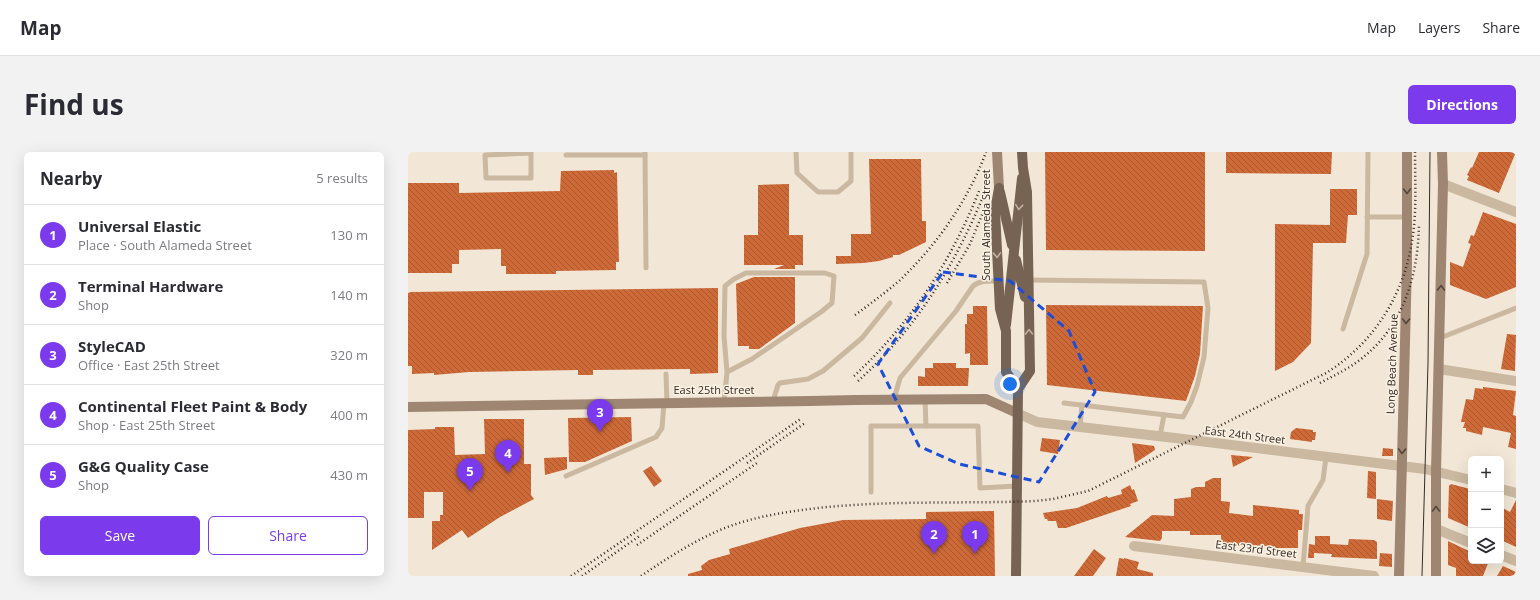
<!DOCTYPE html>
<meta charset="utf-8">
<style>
body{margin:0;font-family:"Open Sans",sans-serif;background:#f2f2f3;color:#2b2b33}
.controls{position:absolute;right:12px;bottom:12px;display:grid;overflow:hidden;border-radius:6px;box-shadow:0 4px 16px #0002}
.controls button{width:36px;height:36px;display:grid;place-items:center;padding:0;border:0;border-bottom:1px solid #e1e1e2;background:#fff;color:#2b2b33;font:20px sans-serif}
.you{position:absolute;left:602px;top:232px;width:14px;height:14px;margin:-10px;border:3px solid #fff;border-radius:50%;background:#1a73e8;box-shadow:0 0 0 6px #1a73e833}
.badge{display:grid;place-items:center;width:26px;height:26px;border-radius:50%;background:#7c3aed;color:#fff;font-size:13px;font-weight:700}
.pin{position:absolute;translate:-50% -33px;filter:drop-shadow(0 1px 2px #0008)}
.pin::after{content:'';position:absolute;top:21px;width:14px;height:12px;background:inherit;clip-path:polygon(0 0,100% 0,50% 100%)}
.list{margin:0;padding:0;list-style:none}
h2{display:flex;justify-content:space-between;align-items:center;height:52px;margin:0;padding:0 16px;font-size:17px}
h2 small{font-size:13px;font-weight:400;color:#7c7c81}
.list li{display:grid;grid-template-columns:26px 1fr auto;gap:12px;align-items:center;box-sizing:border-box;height:60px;padding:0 16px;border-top:1px solid #e1e1e2}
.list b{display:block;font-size:15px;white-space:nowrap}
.list p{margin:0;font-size:13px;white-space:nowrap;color:#7c7c81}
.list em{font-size:13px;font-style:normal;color:#7c7c81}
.actions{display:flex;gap:8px;padding:12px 16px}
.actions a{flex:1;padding:9px 0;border:1px solid #7c3aed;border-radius:6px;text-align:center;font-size:14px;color:#7c3aed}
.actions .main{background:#7c3aed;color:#fff}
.icon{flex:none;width:22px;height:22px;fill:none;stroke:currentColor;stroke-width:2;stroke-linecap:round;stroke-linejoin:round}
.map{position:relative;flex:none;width:1108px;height:424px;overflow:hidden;border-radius:6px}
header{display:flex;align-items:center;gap:24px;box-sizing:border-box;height:56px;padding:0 20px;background:#fff;border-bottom:1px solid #e1e1e2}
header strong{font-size:19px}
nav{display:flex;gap:22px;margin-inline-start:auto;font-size:14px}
.intro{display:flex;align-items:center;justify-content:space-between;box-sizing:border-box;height:96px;padding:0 24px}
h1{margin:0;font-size:28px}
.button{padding:10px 18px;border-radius:6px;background:#7c3aed;color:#fff;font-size:14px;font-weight:700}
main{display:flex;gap:24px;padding:0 24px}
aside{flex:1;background:#fff;border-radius:6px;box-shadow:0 4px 16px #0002}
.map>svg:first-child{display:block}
</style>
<header>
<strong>Map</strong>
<nav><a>Map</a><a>Layers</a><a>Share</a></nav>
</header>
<div class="intro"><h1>Find us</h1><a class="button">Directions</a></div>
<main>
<aside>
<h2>Nearby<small>5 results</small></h2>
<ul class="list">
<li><span class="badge">1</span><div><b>Universal Elastic</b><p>Place · South Alameda Street</p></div><em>130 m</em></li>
<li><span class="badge">2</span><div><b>Terminal Hardware</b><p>Shop</p></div><em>140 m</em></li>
<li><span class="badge">3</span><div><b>StyleCAD</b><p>Office · East 25th Street</p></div><em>320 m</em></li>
<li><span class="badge">4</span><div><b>Continental Fleet Paint &amp; Body</b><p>Shop · East 25th Street</p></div><em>400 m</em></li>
<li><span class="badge">5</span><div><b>G&amp;G Quality Case</b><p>Shop</p></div><em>430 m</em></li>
</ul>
<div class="actions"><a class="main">Save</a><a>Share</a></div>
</aside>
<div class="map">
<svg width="1108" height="424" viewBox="0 0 1108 424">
<defs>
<pattern id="building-back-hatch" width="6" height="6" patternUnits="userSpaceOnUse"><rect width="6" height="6" fill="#ce6938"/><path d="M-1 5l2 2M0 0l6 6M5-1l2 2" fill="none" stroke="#a8572f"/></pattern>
</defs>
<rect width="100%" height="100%" fill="#f2e7d6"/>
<g fill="url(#building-back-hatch)">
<path d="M637 0H797V99L638 98Z"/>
<path d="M818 0H924L923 22 818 21Z"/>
<path d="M1071 0H1108L1091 41 1059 28 1061 24 1059 23 1063 15 1064 16Z"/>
<path d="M461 7H513L514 69H518V90L491 103H485V105L471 109 456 111 428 112V104H443V82H463Z"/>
<path d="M206 18V21L209 20 211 110H208V118L148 119V122H98V114H93V97L51 98V112H44V121H0V31H51V41L152 39 153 19Z"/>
<path d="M381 32V83H395V113H387V117H366L376 113H336V83H350V33Z"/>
<path d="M922 37H949V63H940L938 91H905L903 191 885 210 867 219V72L922 73Z"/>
<path d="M1075 60 1108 72V135L1078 147 1042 133V110L1055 115 1063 92 1060 91 1063 83 1066 84Z"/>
<path d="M346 125H387V171L351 197H341V194H330L328 132Z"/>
<path d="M310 136V221L282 222V217L185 218V223H170V218L61 220 26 223V221L4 222V214H0V141L3 140Z"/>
<path d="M638 153 795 154 792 202 787 224 778 249 639 233Z"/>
<path d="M565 154H579L580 213H562V201L557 202V172H559V162H565Z"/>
<path d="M1099 182 1108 183 1107 219 1093 217Z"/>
<path d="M525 211H548V216H561L560 234H510V224L517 225V216H525Z"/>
<path d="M1075 235 1108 239 1105 263 1108 264V297L1100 295 1103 281 1075 275 1074 283 1058 279V276H1055L1057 270H1053L1058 247 1065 248 1067 236 1075 237Z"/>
<path d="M223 265 224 289 177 310H161L160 266Z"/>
<path d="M76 267H116V312H123V343L126 347 92 365 60 386 54 378 24 398V369H32V363H35V340H16V366H0V278L27 277V275H46L47 303 77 302Z"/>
<path d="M888 276 905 278V280H908L907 288H904V290L882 287 883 280Z"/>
<path d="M634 286 652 288 650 302 632 299Z"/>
<path d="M724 291 746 294 747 298 727 311Z"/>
<path d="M975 296 985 297V304H974Z"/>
<path d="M823 303 845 305 825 315Z"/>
<path d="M159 305V317L137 323 136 306Z"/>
<path d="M243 314 254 329 246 335 235 319Z"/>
<path d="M960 319 968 320V347L959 346Z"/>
<path d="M805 326H813V349L822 350 821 361 845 364V353L891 358V362H895L894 378H890V396H861L860 394 841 393 821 394V397L813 396V383H782V379H754V386L752 389 717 385 744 363 766 364V347L783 345V337L788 335H797V330Z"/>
<path d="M1043 332 1062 337 1060 343 1063 344V376L1040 366 1041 334Z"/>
<path d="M722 333 724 338 726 337 730 349 722 352 723 354 658 376H650L648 369H640L639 367H637L635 361 669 356 699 344 700 346 714 342 713 338Z"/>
<path d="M969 347 985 349 984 369 969 367Z"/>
<path d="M1108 348V395L1093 388V355L1102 360Z"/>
<path d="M586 359 587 424H280V422L294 418 293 414 301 408 322 402 321 397 392 376 435 368 518 367V360Z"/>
<path d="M907 384H922V392L940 393 941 387 966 388 969 390V407L923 405 924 402 906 401V406H900L901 392 907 393Z"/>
<path d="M1040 389 1063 400V409H1081L1075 424H1048V416L1040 413Z"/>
<path d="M686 397 698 406 685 424H666Z"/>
<path d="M972 401 984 402V415L971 414Z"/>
<path d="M711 406 716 407V406L731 410 729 417 745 421V424H708Z"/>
<path d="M1095 414 1108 420V424H1089Z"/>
</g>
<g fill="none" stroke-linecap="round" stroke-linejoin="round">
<g stroke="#cab8a1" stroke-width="5">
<path d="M123 0V26H78L77 3 123 1"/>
<path d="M237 0 238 116"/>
<path d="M388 0 389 21 410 40H430L443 29V0"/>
<path d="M158 3H237"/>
<path d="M959 65H999"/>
<path d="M621 128 796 130 800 156 796 205 789 234 783 250 775 265 656 251"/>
<path d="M935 177 959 102 960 0"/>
<path d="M1032 186 1108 156"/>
<path d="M258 222 259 251"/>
<path d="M488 248V240L492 226 548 159 565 134C572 128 581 129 590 129"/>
<path d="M365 249 370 233 372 231 400 227 415 219 454 186 482 151"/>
<path d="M316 251 319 220 316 184 317 134 326 127 338 121H417L426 124 424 151 413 160 344 207 319 220"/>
<path d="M518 274H570L572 336 609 334"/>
<path d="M672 275 674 253"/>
<path d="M752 284 756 263"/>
<path d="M158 324 248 285 254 276 256 251"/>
<path d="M463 340V274H518L517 247"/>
<path d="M895 415 900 354 915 328 918 305"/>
</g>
<g stroke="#cab8a1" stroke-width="10">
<path d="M1035 32 1108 60"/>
<path d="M1031 217 1108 229"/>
<path d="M609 261 629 270 767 286 1017 317 1063 328"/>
<path d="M1093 337 1108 341"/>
<path d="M1028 377 1063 391"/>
<path d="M726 394 966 424"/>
<path d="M1093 403 1108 409"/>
</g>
<g stroke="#9e8673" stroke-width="10">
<path d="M589 0 591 36"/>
<path d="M447 248 578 247 609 261"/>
<path d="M0 255 402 249"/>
<path d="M991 424 999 112V0"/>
<path d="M1028 424V319L1035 32 1034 0"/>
</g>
<g stroke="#776354" stroke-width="10">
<path d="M591 36 587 59 592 157 598 179V220L610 237"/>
<path d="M592 40 604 93"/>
<path d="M608 108 617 145"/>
<path d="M598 173 614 26"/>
<path d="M608 424 610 237 622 219 619 40 615 16 614 0"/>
</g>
<path stroke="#342b25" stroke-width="1" d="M1014 424 1020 211 1022 0"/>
<g stroke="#342b25" stroke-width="2.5" stroke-dasharray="1 3" stroke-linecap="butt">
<path d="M539 131 562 92 576 58"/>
<path d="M447 163C462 152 477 141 491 129 528 94 560 49 578 0"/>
<path d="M446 224C502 172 543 110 571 39"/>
<path d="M450 229C509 176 547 113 577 40"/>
<path d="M912 231C925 224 938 218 949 210 995 177 1010 125 1011 72"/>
<path d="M339 311 397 271"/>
<path d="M229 393 349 311"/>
<path d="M163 424 394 266"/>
<path d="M174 424 233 383"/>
<path d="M233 424C258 407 284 390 312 378 343 365 376 360 410 356 482 348 555 352 628 349L645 347 680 339 918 221C965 192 996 143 1004 89 1009 60 1007 29 1007 0"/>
</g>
<path stroke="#9e8673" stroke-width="10" d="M402 249 447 248"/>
</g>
<defs><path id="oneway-chevron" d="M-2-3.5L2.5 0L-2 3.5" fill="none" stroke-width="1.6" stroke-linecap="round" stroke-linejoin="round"/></defs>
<g stroke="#54463c">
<use href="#oneway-chevron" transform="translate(999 39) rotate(90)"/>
<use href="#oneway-chevron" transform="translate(1033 136) rotate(-89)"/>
<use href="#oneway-chevron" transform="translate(998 169) rotate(92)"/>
<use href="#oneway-chevron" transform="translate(994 299) rotate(92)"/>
<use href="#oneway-chevron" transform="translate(1028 357) rotate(-90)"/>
</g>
<g stroke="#bfb1a2">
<use href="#oneway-chevron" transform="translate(611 55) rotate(96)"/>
<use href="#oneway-chevron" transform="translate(589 103) rotate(88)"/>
<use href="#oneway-chevron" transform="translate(621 180) rotate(-91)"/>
</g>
<path fill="none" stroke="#1d4ed8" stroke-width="3" stroke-dasharray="8 5" stroke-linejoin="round" d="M535 120 602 129 661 179 687 240 631 330 551 312 511 294 470 212Z"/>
<g text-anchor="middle" stroke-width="3" stroke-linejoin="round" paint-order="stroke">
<g font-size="11" fill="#342b25" stroke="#faf1e2">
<text transform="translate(578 73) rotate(-90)" y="4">South Alameda Street</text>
<text transform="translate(984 212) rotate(-88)" y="4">Long Beach Avenue</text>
<text x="306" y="242">East 25th Street</text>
<text transform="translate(837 283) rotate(7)" y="4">East 24th Street</text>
<text transform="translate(848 397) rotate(7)" y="4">East 23rd Street</text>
</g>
</g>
</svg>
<div class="controls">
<button>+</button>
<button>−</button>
<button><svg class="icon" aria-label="layers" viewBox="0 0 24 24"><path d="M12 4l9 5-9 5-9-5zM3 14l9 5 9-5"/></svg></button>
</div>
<div class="you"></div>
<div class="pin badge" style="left:567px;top:402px">1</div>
<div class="pin badge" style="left:526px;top:402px">2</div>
<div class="pin badge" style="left:192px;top:280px">3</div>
<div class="pin badge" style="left:100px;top:321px">4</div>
<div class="pin badge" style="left:62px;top:339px">5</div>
</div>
</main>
